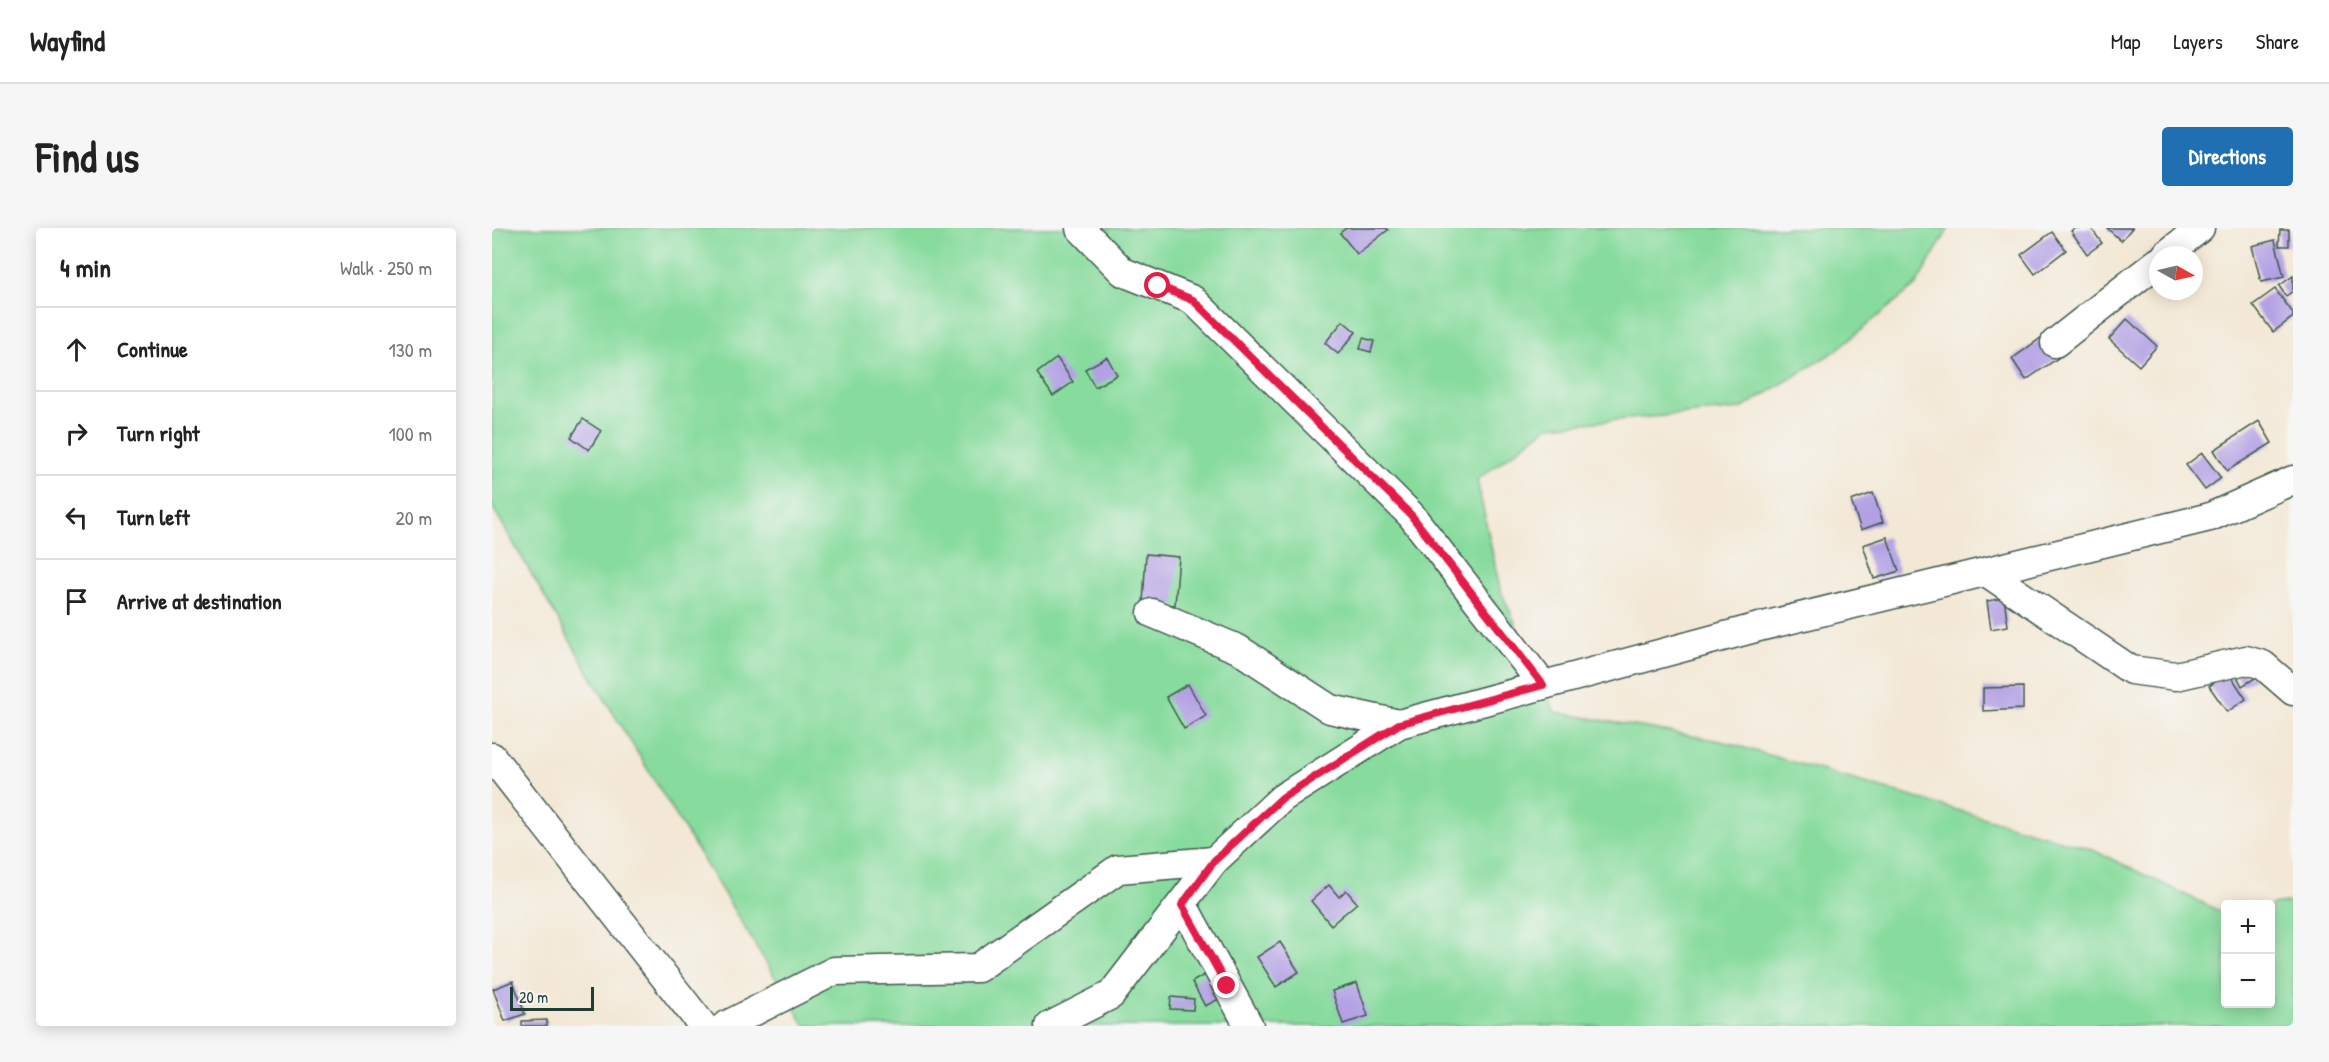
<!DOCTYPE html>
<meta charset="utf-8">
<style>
body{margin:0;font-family:"Patrick Hand",sans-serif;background:#f6f6f6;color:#222}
.controls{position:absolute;right:18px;bottom:18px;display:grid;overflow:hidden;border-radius:6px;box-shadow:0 3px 15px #0003}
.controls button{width:54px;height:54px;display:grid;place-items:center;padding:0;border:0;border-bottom:2px solid #e0e0e0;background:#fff;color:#222;font:30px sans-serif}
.compass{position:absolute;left:1657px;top:18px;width:54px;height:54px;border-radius:50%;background:#fff;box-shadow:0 3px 15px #0003;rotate:98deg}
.scale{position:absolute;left:18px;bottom:15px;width:84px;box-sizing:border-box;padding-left:6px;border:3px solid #1f3d34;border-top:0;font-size:16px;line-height:21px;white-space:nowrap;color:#1f3d34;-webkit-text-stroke:4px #f6f6f2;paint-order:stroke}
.stop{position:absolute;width:18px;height:18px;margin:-14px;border:4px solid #e11d48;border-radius:50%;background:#fff}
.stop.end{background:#e11d48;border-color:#fff;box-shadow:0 2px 6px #0008}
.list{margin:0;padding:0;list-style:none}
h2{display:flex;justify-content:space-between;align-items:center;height:78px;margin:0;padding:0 24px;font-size:26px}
h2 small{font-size:20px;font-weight:400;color:#767676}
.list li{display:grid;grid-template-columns:39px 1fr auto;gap:18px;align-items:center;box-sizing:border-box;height:84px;padding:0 24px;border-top:2px solid #e0e0e0}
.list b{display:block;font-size:22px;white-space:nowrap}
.list em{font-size:20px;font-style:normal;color:#767676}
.icon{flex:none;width:33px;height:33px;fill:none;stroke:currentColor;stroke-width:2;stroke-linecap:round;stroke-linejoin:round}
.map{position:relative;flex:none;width:1801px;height:798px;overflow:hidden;border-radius:6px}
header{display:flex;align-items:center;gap:36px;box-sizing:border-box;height:84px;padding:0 30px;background:#fff;border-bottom:2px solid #e0e0e0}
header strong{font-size:28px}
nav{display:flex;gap:33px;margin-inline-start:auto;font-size:21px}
.intro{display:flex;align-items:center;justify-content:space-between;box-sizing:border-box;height:144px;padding:0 36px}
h1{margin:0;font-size:42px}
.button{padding:15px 27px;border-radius:6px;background:#1f6fb2;color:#fff;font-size:21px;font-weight:700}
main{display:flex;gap:36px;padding:0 36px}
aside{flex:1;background:#fff;border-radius:6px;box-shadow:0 3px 15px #0003}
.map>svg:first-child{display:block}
</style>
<header>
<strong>Wayfind</strong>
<nav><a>Map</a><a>Layers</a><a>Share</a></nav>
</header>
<div class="intro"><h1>Find us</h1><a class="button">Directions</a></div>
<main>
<aside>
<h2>4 min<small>Walk · 250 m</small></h2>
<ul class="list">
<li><svg class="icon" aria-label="ahead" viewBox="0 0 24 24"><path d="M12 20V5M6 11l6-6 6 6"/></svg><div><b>Continue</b></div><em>130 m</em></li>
<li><svg class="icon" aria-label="right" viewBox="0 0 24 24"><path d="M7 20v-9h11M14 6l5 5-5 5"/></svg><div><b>Turn right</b></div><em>100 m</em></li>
<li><svg class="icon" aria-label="left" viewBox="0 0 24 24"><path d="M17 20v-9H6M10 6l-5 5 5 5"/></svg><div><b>Turn left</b></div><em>20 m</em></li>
<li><svg class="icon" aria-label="arrive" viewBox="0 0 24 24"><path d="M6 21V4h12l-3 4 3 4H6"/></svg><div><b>Arrive at destination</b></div></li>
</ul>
</aside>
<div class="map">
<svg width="1801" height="798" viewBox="0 0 1801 798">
<rect width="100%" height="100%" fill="#f6f6f2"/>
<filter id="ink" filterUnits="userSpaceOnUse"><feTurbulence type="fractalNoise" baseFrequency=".0167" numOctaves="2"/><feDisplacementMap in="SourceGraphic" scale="12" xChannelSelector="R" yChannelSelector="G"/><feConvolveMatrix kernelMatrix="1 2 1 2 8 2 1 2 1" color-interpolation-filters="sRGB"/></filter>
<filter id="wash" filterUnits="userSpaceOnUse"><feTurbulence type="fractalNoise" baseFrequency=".008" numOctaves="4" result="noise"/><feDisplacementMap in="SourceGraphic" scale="24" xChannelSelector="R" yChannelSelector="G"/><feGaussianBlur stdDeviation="1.35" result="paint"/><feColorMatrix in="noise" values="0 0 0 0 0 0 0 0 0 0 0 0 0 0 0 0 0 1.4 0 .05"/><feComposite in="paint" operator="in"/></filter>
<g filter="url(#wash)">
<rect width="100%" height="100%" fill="#f3e8d6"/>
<path fill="#87db9d" stroke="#538c68" stroke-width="1.5" d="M0 0H1457L1424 57 1342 124 1249 181 1057 198 985 252 1008 361 1063 484 1229 513 1599 621 1725 682H1733L1734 776H1778L1779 677 1801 674V798H313L104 457 0 278Z"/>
<g id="blocks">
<g fill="#b3a1e4">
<path d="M854 0H894L896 2 865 26 848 5Z"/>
<path d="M1584 0H1599L1610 15 1595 26 1579 3Z"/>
<path d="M1615 0H1640L1629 13Z"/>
<path d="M1788 2H1797V18H1787Z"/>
<path d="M1560 4 1574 22 1543 46 1529 27Z"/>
<path d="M1783 12 1792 49 1769 54 1760 18Z"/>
<path d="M1801 48V63L1794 68 1787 58Z"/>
<path d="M1783 61 1801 85V89L1781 104 1761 77Z"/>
<path d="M1635 91 1665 118 1647 138 1617 111Z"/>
<path d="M851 93 864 104 846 126 833 115Z"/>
<path d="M1550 109 1566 130 1534 152 1520 131Z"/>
<path d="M871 110 882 113 879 124 868 121Z"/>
<path d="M615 129 625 147 603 159 593 141Z"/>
<path d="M565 130 581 154 561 168 545 145Z"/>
<path d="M91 191 109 203 97 222 79 209Z"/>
<path d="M1767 193 1780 215 1735 243 1722 222Z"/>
<path d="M1710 225 1729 250 1713 262 1694 237Z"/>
<path d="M1381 265 1391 294 1369 302 1359 273Z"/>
<path d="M1395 309 1407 343 1382 351 1371 317Z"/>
<path d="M654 326 687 329 683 377 651 375Z"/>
<path d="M1512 370 1516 398 1499 401 1495 373Z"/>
<path d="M1743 444 1765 449 1750 458Z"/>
<path d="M1737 445 1754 471 1735 484 1717 458Z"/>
<path d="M696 456 714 488 692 501 674 469Z"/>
<path d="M1531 459V481L1491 483V460Z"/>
<path d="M837 657 847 669 854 662 865 675 839 697 819 673Z"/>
<path d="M788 714 807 744 784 759 765 729Z"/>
<path d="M719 743 733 768 713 778 700 754Z"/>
<path d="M21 753 33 786 13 793 1 761Z"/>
<path d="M865 755 876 788 851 796 840 763Z"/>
<path d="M679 769 702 771 701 782 678 781Z"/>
<path d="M55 792V798H30V793Z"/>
</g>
</g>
</g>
<g filter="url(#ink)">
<use href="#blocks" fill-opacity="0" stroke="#3f574c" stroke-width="1.5"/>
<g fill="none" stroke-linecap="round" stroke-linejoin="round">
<defs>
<g id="minor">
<path d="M588 0 631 44 701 72 919 287 1051 457"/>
<path d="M1674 27 1708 0"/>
<path d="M1563 115 1666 34"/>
<path d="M1494 344 1639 442 1684 448 1754 432 1771 437 1801 463"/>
<path d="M660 385 746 421 838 481 907 496"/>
<path d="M0 529 211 798"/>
<path d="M691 677 757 798"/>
<path d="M233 798 342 743 486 740 626 641 722 633"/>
<path d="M558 798 619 767 722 633 790 570 907 496 1267 399 1718 289 1801 252"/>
</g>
</defs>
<use href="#minor" stroke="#3f574c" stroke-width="31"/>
<use href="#minor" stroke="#fff" stroke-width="28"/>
</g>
</g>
<g fill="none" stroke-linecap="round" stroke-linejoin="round" filter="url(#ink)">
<path stroke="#e11d48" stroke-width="8" d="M666 58 701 72 919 287 1051 457 907 496 790 570 722 633 690 677 735 758"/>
</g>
</svg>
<div class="controls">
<button>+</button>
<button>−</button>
</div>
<svg class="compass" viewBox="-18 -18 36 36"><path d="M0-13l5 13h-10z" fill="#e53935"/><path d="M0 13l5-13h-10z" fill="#767676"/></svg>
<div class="scale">20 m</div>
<div class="stop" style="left:666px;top:58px"></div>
<div class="stop end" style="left:735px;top:758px"></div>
</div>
</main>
